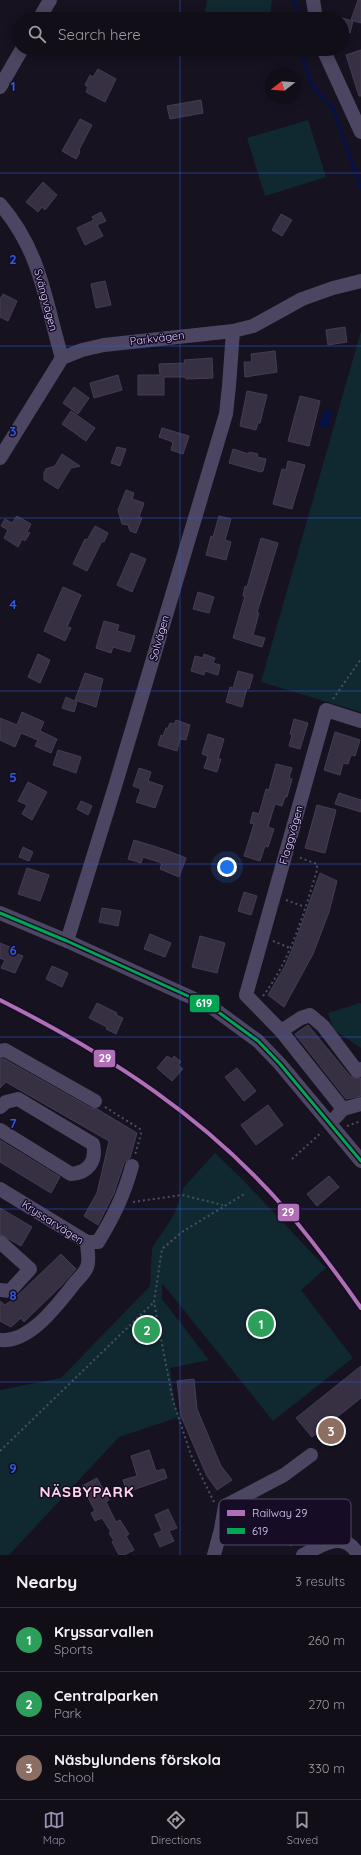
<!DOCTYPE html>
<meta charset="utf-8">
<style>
body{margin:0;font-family:Quicksand,sans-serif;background:#1e1c25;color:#f1f3f6}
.compass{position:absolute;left:265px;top:68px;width:36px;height:36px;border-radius:50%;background:#110e18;box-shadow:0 2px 10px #0003;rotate:253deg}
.you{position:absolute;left:227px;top:867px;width:14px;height:14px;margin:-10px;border:3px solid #fff;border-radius:50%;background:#1a73e8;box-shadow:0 0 0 6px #1a73e833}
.badge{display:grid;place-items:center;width:26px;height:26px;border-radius:50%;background:#998fb1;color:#fff;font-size:13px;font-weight:700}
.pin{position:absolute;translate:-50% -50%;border:2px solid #fff;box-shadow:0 1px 4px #0006}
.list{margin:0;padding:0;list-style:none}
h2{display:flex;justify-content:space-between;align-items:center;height:52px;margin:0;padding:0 16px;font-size:17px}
h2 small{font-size:13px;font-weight:400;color:#9c9ca2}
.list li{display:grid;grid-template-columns:26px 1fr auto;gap:12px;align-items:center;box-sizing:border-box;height:64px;padding:0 16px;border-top:1px solid #302e37}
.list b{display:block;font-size:15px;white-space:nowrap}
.list p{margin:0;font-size:13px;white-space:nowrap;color:#9c9ca2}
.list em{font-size:13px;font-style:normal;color:#9c9ca2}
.icon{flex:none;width:22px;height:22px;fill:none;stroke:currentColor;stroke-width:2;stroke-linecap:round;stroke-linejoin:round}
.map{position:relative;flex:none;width:361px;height:1555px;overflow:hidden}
.search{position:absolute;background:#110e18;box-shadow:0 2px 10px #0003;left:12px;right:12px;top:12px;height:44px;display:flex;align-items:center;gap:10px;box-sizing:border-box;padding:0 14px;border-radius:22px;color:#9c9ca2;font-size:15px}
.sheet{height:244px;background:#110e18}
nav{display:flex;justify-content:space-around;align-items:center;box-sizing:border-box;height:56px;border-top:1px solid #302e37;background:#110e18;font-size:11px;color:#9c9ca2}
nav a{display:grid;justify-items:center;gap:2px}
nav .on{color:#998fb1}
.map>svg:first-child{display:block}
</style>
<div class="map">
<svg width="361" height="1555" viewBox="0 0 361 1555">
<rect width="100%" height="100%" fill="#171220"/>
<g fill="#10282f">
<path d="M207 0H272L270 19H204Z"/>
<path d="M308 120 326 177 265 196 247 138Z"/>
<path d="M361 331V712L261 682Z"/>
<path d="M360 1003 361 1004V1048L333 1029 328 1013Z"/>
<path d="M215 1153 244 1181 326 1268 301 1290 353 1358 273 1421 162 1283V1299L209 1360 170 1368 175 1404 179 1417 119 1437 9 1555H0V1390L61 1378 150 1286 152 1248 174 1215 184 1187Z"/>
</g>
<path fill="#071143" d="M324 409 333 412 328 429 319 426Z"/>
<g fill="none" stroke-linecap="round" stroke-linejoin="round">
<g stroke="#071143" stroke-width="3.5">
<path d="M294 0 300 19"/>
<path d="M300 49 312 86 333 108 361 189"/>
</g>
</g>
<g fill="#373043" stroke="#453c55">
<path d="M358 0H361V23L351 20Z"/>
<path d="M342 18 353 21 350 33 342 31Z"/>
<path d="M361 50V96H359L346 55Z"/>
<path d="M98 69 116 79 105 102 86 92 88 87 85 85 90 75 93 77Z"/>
<path d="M201 100 203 113 170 119 167 106Z"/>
<path d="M80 119 92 125 79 150 80 152 76 159 62 151Z"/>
<path d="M43 182 57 195 45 210 42 207 38 212 26 202Z"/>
<path d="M101 212 106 221 97 225 103 236 85 245 77 228 94 220 92 217Z"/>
<path d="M281 214 292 220 282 236 272 230Z"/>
<path d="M105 281 111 305 96 308 91 284Z"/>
<path d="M3 294 17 301 8 321 0 317V299Z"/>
<path d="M345 327 347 342 328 345 326 330Z"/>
<path d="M275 351 277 372 245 377 244 362H252L251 354Z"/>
<path d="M212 358 213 378 186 379 185 377H164V395H138V375H160L159 364 185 363 184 360Z"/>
<path d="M118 375 122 390 94 398 90 383Z"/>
<path d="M74 387 89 398 78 414 63 403Z"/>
<path d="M247 391 267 395 260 423H258L256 430 240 426Z"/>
<path d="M300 396 320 401 309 446 288 441Z"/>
<path d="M71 411 95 428 86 441 62 424Z"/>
<path d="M162 428 189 436 183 454 171 450 173 442 159 437Z"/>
<path d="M117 447 126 449 120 466 111 463Z"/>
<path d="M233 449 249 454V452L258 454 257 457 266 459 263 471 261 472 229 463Z"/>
<path d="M62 454 80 466 71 468 58 489 44 480V473L46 469 55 466Z"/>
<path d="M288 461 305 465 292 509 273 504 282 469 286 470Z"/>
<path d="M126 490 134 493 132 499 144 503 139 517 142 518 136 533 130 531 128 525 122 524 118 510Z"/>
<path d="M17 516 31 524 27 532 30 533 25 541 22 539 18 547 4 538 8 530 1 526 5 519 12 523Z"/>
<path d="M219 516 231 519 225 540 231 542 226 560 206 555 211 536 213 537Z"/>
<path d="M95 526 108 533 104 542 102 541 87 571 73 564 85 539 87 540Z"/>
<path d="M261 538 278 543 257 613H259L253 635 265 638 262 647 233 638 245 596H243L245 586 247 587Z"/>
<path d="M131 553 146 559 132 592 117 585Z"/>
<path d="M63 587 81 595 67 627 71 628 65 641 44 631Z"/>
<path d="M198 592 214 597 209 613 193 609Z"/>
<path d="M104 621 119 625 117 631 135 636 130 652 113 647 111 653 96 648Z"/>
<path d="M38 654 50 660 40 683 28 677Z"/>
<path d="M204 654 215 658 213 663 220 665 218 675 205 671 204 675 191 671 195 656 203 658Z"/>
<path d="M238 671 253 675 249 689 247 688 242 707 226 702 230 687 233 688Z"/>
<path d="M85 673 103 679 96 707 75 700Z"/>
<path d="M66 697 77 702 74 712 62 708Z"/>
<path d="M22 712 44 722 40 731 57 739 51 753 35 746 38 740 21 733 15 747 0 740V718L17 725Z"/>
<path d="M294 719 308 723 300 749 289 746 292 735 290 734Z"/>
<path d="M176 720 190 725 186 740 180 739 177 751 158 745 161 735 163 736 166 728H168L170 723 174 724Z"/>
<path d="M335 732 360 740 355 756 351 755 348 764 343 763 340 775 324 770Z"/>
<path d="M208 734 224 739 218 759H221L217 772 204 768 208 756 202 754Z"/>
<path d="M58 750 81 757 76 773 53 765Z"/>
<path d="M276 764 292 768 289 778 292 779 287 797H285L282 806 275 804 268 827 274 829 268 847 265 846 260 861 244 856 254 824 250 823 253 812 259 814 266 789 269 790Z"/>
<path d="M139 768 151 772 148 781 163 786 155 808 136 802 141 789 133 786Z"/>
<path d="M28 782 47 792 32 820 22 814 27 805 18 801Z"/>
<path d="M339 793 361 800V812L335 804Z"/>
<path d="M81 801 92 806 88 815 77 809Z"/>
<path d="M317 805 336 810 325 853 305 848Z"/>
<path d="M134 840 166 850 186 858 179 877 160 869 162 863 143 857 141 863 128 859Z"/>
<path d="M23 847 33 852 29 861 19 857Z"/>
<path d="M27 868 49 875 40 901 18 894Z"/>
<path d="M320 873 337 881 329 912 313 954 284 1007 268 995 285 966 294 945Z"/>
<path d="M244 892 257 896 251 915 238 911Z"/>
<path d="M102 908 121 911 118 926 99 922Z"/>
<path d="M150 934 171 943 165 957 144 949Z"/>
<path d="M200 936 225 943 217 973 192 967Z"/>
<path d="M0 943 12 948 11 952 23 956 15 973 1 968 5 960 0 958Z"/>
<path d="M52 966 68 973 62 987 46 979Z"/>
<path d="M97 1003 117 1013 116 1015 123 1018 116 1034 106 1029 107 1027 89 1018Z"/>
<path d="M308 1025 350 1076 357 1079 361 1078V1096L346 1099 295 1034Z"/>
<path d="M167 1056 172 1059 174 1056 181 1062 178 1065 183 1069 172 1081 157 1068Z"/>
<path d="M0 1059H4L91 1108 97 1109 137 1133 130 1158 124 1163 114 1193 98 1225 84 1216 97 1193 109 1141 6 1082 0 1088Z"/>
<path d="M237 1068 256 1091 244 1101 225 1077Z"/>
<path d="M268 1105 283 1125 256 1145 241 1125Z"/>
<path d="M0 1140 60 1177 51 1193 0 1162Z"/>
<path d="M329 1176 339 1187 317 1206 307 1194Z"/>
<path d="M0 1208 32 1227 21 1246 0 1234Z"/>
<path d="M61 1254 76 1269 62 1285 24 1322 21 1318 11 1327 0 1321V1301L5 1305 16 1297Z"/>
<path d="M361 1366V1398L312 1437 296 1418Z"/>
<path d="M194 1379 197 1409 221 1466 232 1480 217 1490 207 1476 181 1416 177 1381Z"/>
<path d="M149 1450 156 1471 164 1469 167 1478 127 1492 123 1480 137 1476 131 1456Z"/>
<path d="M97 1478 109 1500 106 1502 116 1522 120 1520 129 1534 126 1536 134 1550 124 1555H119L112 1542 114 1541 109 1533 111 1532 102 1518 95 1521 91 1513 95 1511 82 1486Z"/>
<path d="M332 1501 341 1518 290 1546 280 1529Z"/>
<path d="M168 1509 177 1528 169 1531 174 1541 160 1547 154 1534 162 1531 155 1515Z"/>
</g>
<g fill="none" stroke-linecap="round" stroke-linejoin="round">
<g stroke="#475164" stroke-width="2" stroke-dasharray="2 3" stroke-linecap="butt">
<path d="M333 699 361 659"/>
<path d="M286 900 305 907"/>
<path d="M273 941 290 948"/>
<path d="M263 996C291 959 304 913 317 870V864L298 857"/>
<path d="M105 1107 140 1129 141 1134 135 1155"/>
<path d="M347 1126 361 1121"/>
<path d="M292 1159 322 1132"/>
<path d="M133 1202 182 1195 223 1205"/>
<path d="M0 1451 154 1302"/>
<path d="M214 1502 191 1455 173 1401 154 1302 162 1249 182 1232 246 1193"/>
</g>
<g stroke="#4d4662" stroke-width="14">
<path d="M313 0 316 19"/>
<path d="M39 19 50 0"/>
<path d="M323 49 361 132"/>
<path d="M0 87 22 49"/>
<path d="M0 204C41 251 45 301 62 358"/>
<path d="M0 458 62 358 82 350 104 345 233 331 253 326 302 299 333 288 361 281"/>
<path d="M0 913 67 941 210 1006 258 1041 280 1064 361 1161"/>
<path d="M67 941 116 783 226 414 229 386 233 331"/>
<path d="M281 1031 246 995 326 710 361 721"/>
<path d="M0 1051 5 1050 95 1101"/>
<path d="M0 1107 6 1102 18 1099 93 1144C97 1161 88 1173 71 1174L0 1130"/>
<path d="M343 1109 281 1031 301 1018 310 1015 323 1026 357 1071 361 1069"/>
<path d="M336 1117 343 1109 361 1104"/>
<path d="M0 1189 87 1242"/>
<path d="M0 1242 30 1269 10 1291 0 1290"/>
<path d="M87 1242H98C114 1216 124 1195 132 1166"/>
<path d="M0 1340C30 1343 57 1305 74 1284 78 1279 85 1273 87 1267 90 1261 87 1249 87 1242"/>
<path d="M214 1555 221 1529 225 1506 284 1475 311 1455"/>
<path d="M303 1555C322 1545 345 1529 358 1555"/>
</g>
<defs>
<path id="bus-1" d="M0 913 67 941 210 1006 258 1041 280 1064 361 1161"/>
</defs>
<use href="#bus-1" stroke="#160c26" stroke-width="6"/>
<use href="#bus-1" stroke="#00a651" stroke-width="3"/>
<defs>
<path id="rail-1" d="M0 1000C109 1055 207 1118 288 1212 314 1243 338 1275 361 1308"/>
</defs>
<use href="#rail-1" stroke="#160c26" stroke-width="7"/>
<use href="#rail-1" stroke="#ae6fb4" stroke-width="4"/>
</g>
<path fill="none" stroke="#305bdc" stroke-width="1" stroke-opacity="0.55" d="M180 0V19M180 49V1555M0 173H361M0 346H361M0 518H361M0 691H361M0 864H361M0 1037H361M0 1209H361M0 1382H361"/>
<g text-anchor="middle" stroke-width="3" stroke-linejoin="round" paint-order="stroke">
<g font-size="11" fill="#dfd2ff" stroke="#160c26">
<text transform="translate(46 300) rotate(75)" y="4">Svängvägen</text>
<text transform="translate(157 338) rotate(-7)" y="4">Parkvägen</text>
<text transform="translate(159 638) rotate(-74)" y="4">Solvägen</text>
<text transform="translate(291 835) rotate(-74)" y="4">Flaggvägen</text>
<text transform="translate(53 1222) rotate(33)" y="4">Kryssarvägen</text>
</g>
<g font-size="15" font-weight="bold" letter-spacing="1" fill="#ffd4e7" stroke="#160c26">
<text x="87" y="1497">NÄSBYPARK</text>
</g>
</g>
<rect x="219" y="1499" width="132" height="46" rx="6" fill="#160c26" stroke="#524767" stroke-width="1"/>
<rect x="227" y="1510" width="18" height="6" fill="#ae6fb4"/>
<rect x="227" y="1528" width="18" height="6" fill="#00a651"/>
<g font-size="11" fill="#dfd2ff">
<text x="252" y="1517">Railway 29</text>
<text x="252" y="1535">619</text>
</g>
<g font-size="13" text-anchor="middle" font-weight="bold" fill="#305bdc" stroke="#160c26" stroke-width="3" stroke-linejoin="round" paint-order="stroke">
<text x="13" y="91">1</text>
<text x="13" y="264">2</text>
<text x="13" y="436">3</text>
<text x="13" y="609">4</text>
<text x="13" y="782">5</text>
<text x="13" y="955">6</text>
<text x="13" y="1128">7</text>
<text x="13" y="1300">8</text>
<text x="13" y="1473">9</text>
</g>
<g stroke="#160c26" stroke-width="1.5">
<rect x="189" y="994" width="31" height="19" rx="4" fill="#00a651"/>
<rect x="93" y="1049" width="23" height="19" rx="4" fill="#ae6fb4"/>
<rect x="277" y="1203" width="23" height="19" rx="4" fill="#ae6fb4"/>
</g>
<g font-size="11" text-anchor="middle" font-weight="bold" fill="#fff">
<text x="204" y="1007">619</text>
<text x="105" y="1062">29</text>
<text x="288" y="1216">29</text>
</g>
</svg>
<svg class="compass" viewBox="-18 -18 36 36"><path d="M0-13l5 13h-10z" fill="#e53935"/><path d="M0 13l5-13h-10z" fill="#9c9ca2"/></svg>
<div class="you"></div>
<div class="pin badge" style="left:261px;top:1324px;background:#2e9e5b">1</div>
<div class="pin badge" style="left:147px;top:1330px;background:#2e9e5b">2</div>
<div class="pin badge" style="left:331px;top:1431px;background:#8d6e63">3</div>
<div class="search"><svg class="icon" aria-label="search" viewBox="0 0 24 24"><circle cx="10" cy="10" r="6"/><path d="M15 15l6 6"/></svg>Search here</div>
</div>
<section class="sheet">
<h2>Nearby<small>3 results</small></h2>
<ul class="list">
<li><span class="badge" style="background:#2e9e5b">1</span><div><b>Kryssarvallen</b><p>Sports</p></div><em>260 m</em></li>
<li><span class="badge" style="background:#2e9e5b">2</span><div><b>Centralparken</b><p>Park</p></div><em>270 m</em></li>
<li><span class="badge" style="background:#8d6e63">3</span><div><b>Näsbylundens förskola</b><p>School</p></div><em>330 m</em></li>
</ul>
</section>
<nav>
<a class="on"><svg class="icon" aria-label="map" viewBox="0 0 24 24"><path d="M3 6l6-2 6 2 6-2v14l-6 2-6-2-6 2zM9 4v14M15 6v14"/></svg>Map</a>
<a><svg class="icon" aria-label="directions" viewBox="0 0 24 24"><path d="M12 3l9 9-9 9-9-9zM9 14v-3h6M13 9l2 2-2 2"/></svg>Directions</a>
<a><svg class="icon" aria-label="saved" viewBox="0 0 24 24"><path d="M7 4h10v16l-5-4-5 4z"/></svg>Saved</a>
</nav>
